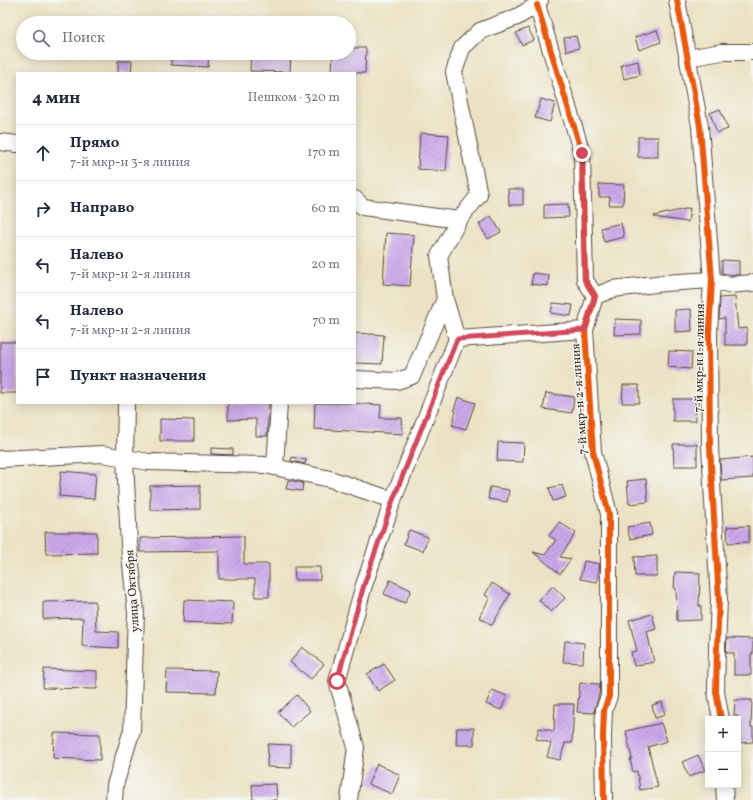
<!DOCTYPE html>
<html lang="ru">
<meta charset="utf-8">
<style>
body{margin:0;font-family:Vollkorn,serif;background:#f2f2f3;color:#1f2937}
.controls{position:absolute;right:12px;bottom:12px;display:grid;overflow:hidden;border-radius:0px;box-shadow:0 2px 10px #0003}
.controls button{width:36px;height:36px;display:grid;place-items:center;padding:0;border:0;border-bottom:1px solid #e0e1e3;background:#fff;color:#1f2937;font:20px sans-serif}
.stop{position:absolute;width:12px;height:12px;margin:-9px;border:3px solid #d1495b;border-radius:50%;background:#fff}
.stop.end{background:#d1495b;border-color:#fff;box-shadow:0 1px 4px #0008}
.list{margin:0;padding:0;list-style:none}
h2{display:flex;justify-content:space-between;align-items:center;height:52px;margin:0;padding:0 16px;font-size:17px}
h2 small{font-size:13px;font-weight:400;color:#747a83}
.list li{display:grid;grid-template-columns:26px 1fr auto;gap:12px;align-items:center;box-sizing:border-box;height:56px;padding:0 16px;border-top:1px solid #e0e1e3}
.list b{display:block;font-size:15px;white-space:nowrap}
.list p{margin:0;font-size:13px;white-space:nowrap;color:#747a83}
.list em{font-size:13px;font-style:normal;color:#747a83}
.icon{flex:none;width:22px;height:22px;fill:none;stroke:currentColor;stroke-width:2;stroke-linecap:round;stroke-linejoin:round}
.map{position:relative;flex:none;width:753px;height:800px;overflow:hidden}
.search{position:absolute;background:#fff;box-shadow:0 2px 10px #0003;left:16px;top:16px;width:340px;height:44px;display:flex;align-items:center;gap:10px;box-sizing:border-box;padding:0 14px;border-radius:22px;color:#747a83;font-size:15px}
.panel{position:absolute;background:#fff;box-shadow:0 2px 10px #0003;left:16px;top:72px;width:340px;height:332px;border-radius:0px}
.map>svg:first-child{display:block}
</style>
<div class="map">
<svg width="753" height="800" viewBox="0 0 753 800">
<defs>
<pattern id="building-hatch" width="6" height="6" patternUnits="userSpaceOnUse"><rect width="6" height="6" fill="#cca8ec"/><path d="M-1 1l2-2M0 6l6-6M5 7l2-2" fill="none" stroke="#a789bf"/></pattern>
</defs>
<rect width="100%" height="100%" fill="#f6f6f2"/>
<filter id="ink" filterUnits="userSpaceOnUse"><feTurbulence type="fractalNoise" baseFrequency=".025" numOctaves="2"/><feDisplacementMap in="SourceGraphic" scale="8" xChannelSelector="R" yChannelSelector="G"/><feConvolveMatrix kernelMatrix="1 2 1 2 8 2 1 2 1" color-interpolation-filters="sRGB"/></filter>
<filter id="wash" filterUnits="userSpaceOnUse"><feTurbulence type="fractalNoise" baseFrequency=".012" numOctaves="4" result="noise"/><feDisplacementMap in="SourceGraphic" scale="16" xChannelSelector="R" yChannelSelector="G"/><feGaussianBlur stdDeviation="0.9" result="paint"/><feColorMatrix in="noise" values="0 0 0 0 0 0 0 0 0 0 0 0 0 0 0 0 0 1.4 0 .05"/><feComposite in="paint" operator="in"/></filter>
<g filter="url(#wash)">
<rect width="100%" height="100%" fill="#ece2c3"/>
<g id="blocks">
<g fill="url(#building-hatch)">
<path d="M528 28 534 40 522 45 516 33Z"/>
<path d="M657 30 661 42 639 50 635 37Z"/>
<path d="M576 36 579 48 566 51 564 38Z"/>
<path d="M349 48H366L365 73 332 72 333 53H349Z"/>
<path d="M171 53H209L208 67 171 65Z"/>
<path d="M251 53H291L290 72 250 71Z"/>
<path d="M118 61H132L131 72H118Z"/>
<path d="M638 61 640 75 624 79 621 65Z"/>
<path d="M541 99 555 103 550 122 535 118Z"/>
<path d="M720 109 728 129 717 133 710 113Z"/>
<path d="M420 133 449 135 446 171 418 169Z"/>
<rect x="638" y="137" width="20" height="20"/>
<path d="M599 184 624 185 623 205H609L610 197H599Z"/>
<path d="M508 189H523V205H509Z"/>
<path d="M568 204 569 217 544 218V205Z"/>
<path d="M690 208 688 222 654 217V216Z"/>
<path d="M491 216 501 232 488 239 479 224Z"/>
<path d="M621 223 624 237 604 242 601 228Z"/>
<path d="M386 233 414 235 410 286 383 284Z"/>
<path d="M722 260 739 261V275L726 274 722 273Z"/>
<path d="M533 273 549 275 548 286 531 284Z"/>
<path d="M735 297 738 329 747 328V345H725V318L719 319 720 298Z"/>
<path d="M553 303 573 305 571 316 551 313Z"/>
<path d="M691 309 692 331 675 332V310Z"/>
<path d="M615 319 641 320V334L614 335Z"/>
<path d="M355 333 384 335 382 364 355 363Z"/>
<rect x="0" y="342" width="17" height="51"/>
<path d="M669 351 692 352 691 369 668 367Z"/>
<path d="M623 385H639V403H622Z"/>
<path d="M546 393 574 397 572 413 543 409Z"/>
<path d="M458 397 475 403 466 429 452 425 456 411 454 410Z"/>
<path d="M673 399H695L696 421H673Z"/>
<path d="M228 403H269L267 436H256V419L228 420Z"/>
<path d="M315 403H348L381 405 380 418H402L403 434 314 429Z"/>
<path d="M160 419 194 420V441H160Z"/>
<path d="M498 442 524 443 523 462 497 461Z"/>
<path d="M673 444H697V466H674Z"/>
<path d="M211 448 233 449V455L211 454Z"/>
<path d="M292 457 306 460 305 464 291 461Z"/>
<path d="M753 457V478L721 480 720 460Z"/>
<path d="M61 471 96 474 94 499 59 496Z"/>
<path d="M646 479 648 502 629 504 627 481Z"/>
<path d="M288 480 303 483 302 491 286 489Z"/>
<path d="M200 485V509L150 510V486Z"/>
<path d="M562 485 566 497 553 501 549 488Z"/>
<path d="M490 487 509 490 507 502 488 499Z"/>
<path d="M559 522 576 533 560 557 571 559 560 574 533 552 545 555 556 540 549 536Z"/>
<path d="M650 523 652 535 630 539 627 527Z"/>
<path d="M749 526V542L728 543 727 527Z"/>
<path d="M409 530 428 537 423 551 404 544Z"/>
<path d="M45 532H97V553L46 554Z"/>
<path d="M244 536V564H269V597H255V579H219V551L140 552V538Z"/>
<path d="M657 556V576H635L634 557Z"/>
<path d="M584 561 600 564 597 582 580 579Z"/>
<path d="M294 567H320V580H295Z"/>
<path d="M675 572 700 573 699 606 701 605V620L677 621 676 588H674Z"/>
<path d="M390 580 411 590 405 603 384 594Z"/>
<path d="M492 583 510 594 492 625 479 617 490 598 485 595Z"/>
<path d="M553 586 565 598 551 612 539 600Z"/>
<path d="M184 600 233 602 232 624 183 622Z"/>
<path d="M95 601 96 631 118 632V648L82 646 83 618 43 619V602Z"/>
<path d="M652 614 656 629 647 632 654 662 634 666 631 652 637 651 629 620Z"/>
<path d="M727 638 753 639V654H751V675H734V653H726Z"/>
<path d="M565 641 584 643 583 663 563 662Z"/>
<path d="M302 647 324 664 311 679 290 662Z"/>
<path d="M384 664 395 680 378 691 367 674Z"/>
<path d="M44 669 97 671V689L43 688Z"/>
<path d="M167 670 217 671 216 693 166 692Z"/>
<path d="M580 683 600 684 599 695 595 707 594 713 577 712Z"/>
<path d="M492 690 507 696 501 710 486 704Z"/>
<path d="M297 695 310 711 291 727 278 712Z"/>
<path d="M735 700H752L751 727H753V742L738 743V716H734Z"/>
<path d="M662 702 665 715 655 718 652 705Z"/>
<path d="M555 704H574L572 743H565L560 760 547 757 551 743 536 739 539 728 554 731Z"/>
<path d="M661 723 667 741 648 747 658 787 640 790 637 771 633 772 630 759H632L626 731Z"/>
<path d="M457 728H474V745H456Z"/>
<path d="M54 733 100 734V760L53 758Z"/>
<path d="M268 744 291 745V768L267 767Z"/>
<path d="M698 755 705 770 689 777 682 762Z"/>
<path d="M377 764 400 775 392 794 368 784Z"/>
<path d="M276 784 277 800H253L252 785Z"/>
</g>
</g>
</g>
<g filter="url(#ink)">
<use href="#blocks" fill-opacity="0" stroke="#564637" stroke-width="1"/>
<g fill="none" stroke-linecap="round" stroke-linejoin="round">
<defs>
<g id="minor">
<path d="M677 0 700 126 712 280 709 333 710 446 713 501 719 600 717 647 716 692 721 719"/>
<path d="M537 5 582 153 585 280 595 296 585 330 593 452 609 514V696L604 710 603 736 604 800"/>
<path d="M687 58 722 52H753"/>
<path d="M0 142 17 144"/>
<path d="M355 199 363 207 459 220"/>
<path d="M595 296 613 289 664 283 712 280 728 285 753 283"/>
<path d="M457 339 445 299 439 256 459 220 479 195 454 72 462 48 480 31 517 17 537 5 540 0"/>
<path d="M457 339 585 330"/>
<path d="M355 379 397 381 412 376 445 299"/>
<path d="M0 459 102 454 149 462 265 465 330 479 393 500"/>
<path d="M275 467 279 403"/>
<path d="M724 785 725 800"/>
<path d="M114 800 115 785 132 730 136 613 129 545 125 458 126 403"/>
<path d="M349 800 356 747 337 681 364 585 393 500 457 339"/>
</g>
</defs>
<use href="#minor" stroke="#564637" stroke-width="18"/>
<use href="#minor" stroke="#fff" stroke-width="16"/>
<defs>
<g id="cycleway">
<path d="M677 0 700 126 712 280 709 333 710 446 713 501 719 600 717 647 716 692 721 719"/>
<path d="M537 5 582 153 585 280 595 296 585 330 593 452 609 514V696L604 710 603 736 604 800"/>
</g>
</defs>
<use href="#cycleway" stroke="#f6f6f2" stroke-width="8"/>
<use href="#cycleway" stroke="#e8590c" stroke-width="6"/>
</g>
</g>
<g fill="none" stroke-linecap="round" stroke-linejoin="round" filter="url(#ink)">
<path stroke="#d1495b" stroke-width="5" d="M337 681 364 585 393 500 457 339 585 330 595 296 585 280 582 153"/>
</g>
<g text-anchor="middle" stroke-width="3" stroke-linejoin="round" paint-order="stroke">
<g font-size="12" fill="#3b2a1e" stroke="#f6f6f2">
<text transform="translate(699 358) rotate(-89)" y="4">7-й мкр-н 1-я линия</text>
<text transform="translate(579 399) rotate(-94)" y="4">7-й мкр-н 2-я линия</text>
<text transform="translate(132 591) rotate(-94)" y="4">улица Октября</text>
</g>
</g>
</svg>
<div class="controls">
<button>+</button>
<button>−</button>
</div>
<div class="stop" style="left:337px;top:681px"></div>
<div class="stop end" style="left:582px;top:153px"></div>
<div class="search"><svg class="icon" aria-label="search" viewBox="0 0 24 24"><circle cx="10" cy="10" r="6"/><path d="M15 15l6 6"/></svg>Поиск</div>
<section class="panel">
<h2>4 мин<small>Пешком · 320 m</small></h2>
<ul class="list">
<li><svg class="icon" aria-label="ahead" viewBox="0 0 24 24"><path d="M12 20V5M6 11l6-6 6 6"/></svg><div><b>Прямо</b><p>7-й мкр-н 3-я линия</p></div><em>170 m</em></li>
<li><svg class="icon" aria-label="right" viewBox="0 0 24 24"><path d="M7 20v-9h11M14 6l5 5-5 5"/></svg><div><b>Направо</b></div><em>60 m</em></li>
<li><svg class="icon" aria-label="left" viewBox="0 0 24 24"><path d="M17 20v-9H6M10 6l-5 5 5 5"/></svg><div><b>Налево</b><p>7-й мкр-н 2-я линия</p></div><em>20 m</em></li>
<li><svg class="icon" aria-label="left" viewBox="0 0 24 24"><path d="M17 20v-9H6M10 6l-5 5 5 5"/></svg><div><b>Налево</b><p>7-й мкр-н 2-я линия</p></div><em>70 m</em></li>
<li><svg class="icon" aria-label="arrive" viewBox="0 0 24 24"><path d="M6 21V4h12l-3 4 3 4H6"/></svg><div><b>Пункт назначения</b></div></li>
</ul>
</section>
</div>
